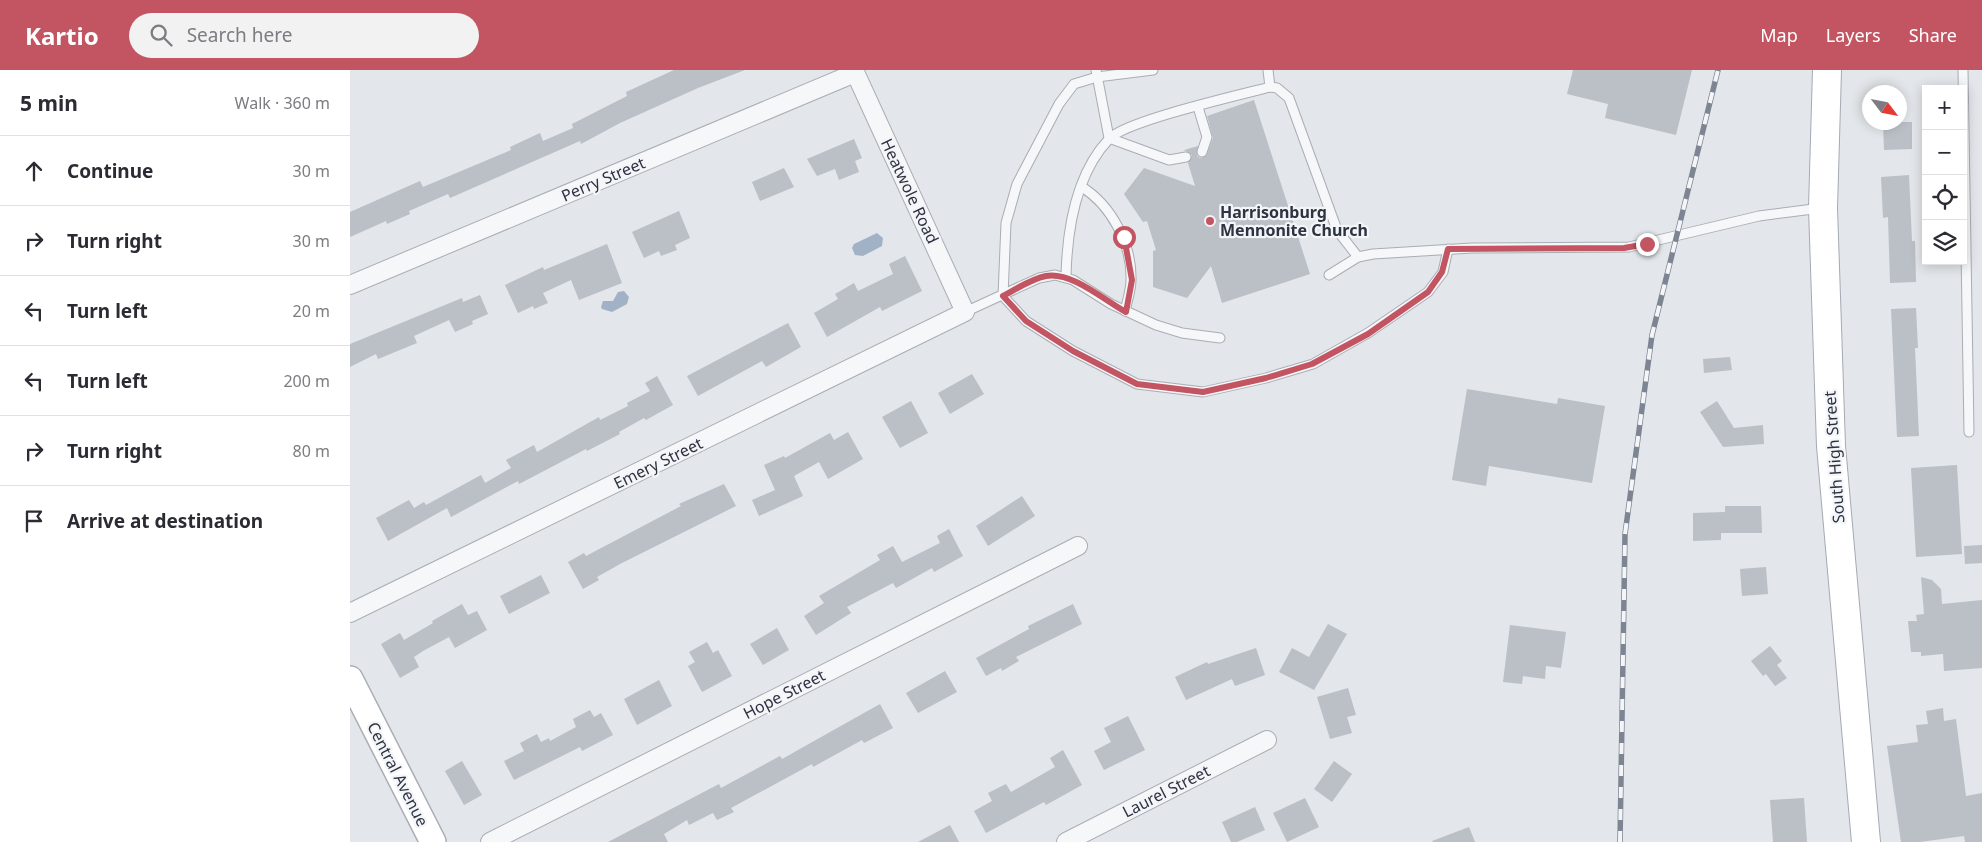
<!DOCTYPE html>
<meta charset="utf-8">
<style>
body{margin:0;font-family:"Noto Sans",sans-serif;background:#f2f2f3;color:#2b2b33}
.controls{position:absolute;right:15px;top:15px;display:grid;overflow:hidden;border-radius:0px;box-shadow:0 2px 12px #0003}
.controls button{width:45px;height:45px;display:grid;place-items:center;padding:0;border:0;border-bottom:1px solid #e1e1e2;background:#fff;color:#2b2b33;font:25px sans-serif}
.compass{position:absolute;left:1512px;top:15px;width:45px;height:45px;border-radius:50%;background:#fff;box-shadow:0 2px 12px #0003;rotate:122deg}
.stop{position:absolute;width:15px;height:15px;margin:-11px;border:4px solid #c25561;border-radius:50%;background:#fff}
.stop.end{background:#c25561;border-color:#fff;box-shadow:0 1px 5px #0008}
.list{margin:0;padding:0;list-style:none}
h2{display:flex;justify-content:space-between;align-items:center;height:65px;margin:0;padding:0 20px;font-size:21px}
h2 small{font-size:16px;font-weight:400;color:#7c7c81}
.list li{display:grid;grid-template-columns:32px 1fr auto;gap:15px;align-items:center;box-sizing:border-box;height:70px;padding:0 20px;border-top:1px solid #e1e1e2}
.list b{display:block;font-size:19px;white-space:nowrap}
.list em{font-size:16px;font-style:normal;color:#7c7c81}
.icon{flex:none;width:28px;height:28px;fill:none;stroke:currentColor;stroke-width:2;stroke-linecap:round;stroke-linejoin:round}
.map{position:relative;flex:none;width:1632px;height:772px;overflow:hidden}
header{display:flex;align-items:center;gap:30px;box-sizing:border-box;height:70px;padding:0 25px;background:#c25561;color:#fff}
header strong{font-size:24px}
nav{display:flex;gap:28px;margin-inline-start:auto;font-size:18px}
.search{width:350px;height:45px;background:#f2f2f3;display:flex;align-items:center;gap:12px;box-sizing:border-box;padding:0 18px;border-radius:28px;color:#7c7c81;font-size:19px}
main{display:flex}
aside{flex:1;background:#fff}
.map>svg:first-child{display:block}
</style>
<header>
<strong>Kartio</strong>
<div class="search"><svg class="icon" aria-label="search" viewBox="0 0 24 24"><circle cx="10" cy="10" r="6"/><path d="M15 15l6 6"/></svg>Search here</div>
<nav><a>Map</a><a>Layers</a><a>Share</a></nav>
</header>
<main>
<aside>
<h2>5 min<small>Walk · 360 m</small></h2>
<ul class="list">
<li><svg class="icon" aria-label="ahead" viewBox="0 0 24 24"><path d="M12 20V5M6 11l6-6 6 6"/></svg><div><b>Continue</b></div><em>30 m</em></li>
<li><svg class="icon" aria-label="right" viewBox="0 0 24 24"><path d="M7 20v-9h11M14 6l5 5-5 5"/></svg><div><b>Turn right</b></div><em>30 m</em></li>
<li><svg class="icon" aria-label="left" viewBox="0 0 24 24"><path d="M17 20v-9H6M10 6l-5 5 5 5"/></svg><div><b>Turn left</b></div><em>20 m</em></li>
<li><svg class="icon" aria-label="left" viewBox="0 0 24 24"><path d="M17 20v-9H6M10 6l-5 5 5 5"/></svg><div><b>Turn left</b></div><em>200 m</em></li>
<li><svg class="icon" aria-label="right" viewBox="0 0 24 24"><path d="M7 20v-9h11M14 6l5 5-5 5"/></svg><div><b>Turn right</b></div><em>80 m</em></li>
<li><svg class="icon" aria-label="arrive" viewBox="0 0 24 24"><path d="M6 21V4h12l-3 4 3 4H6"/></svg><div><b>Arrive at destination</b></div></li>
</ul>
</aside>
<div class="map">
<svg width="1632" height="772" viewBox="0 0 1632 772">
<rect width="100%" height="100%" fill="#e3e6ea"/>
<g fill="#a2b2c6">
<path d="M527 163 533 168 532 176 513 186 505 185 502 178 504 174Z"/>
<path d="M274 221 279 227 277 234 262 242 252 239 251 237 253 231H263L268 222Z"/>
</g>
<g fill="#bbbfc6">
<path d="M324 0H395L348 18 270 53 231 74 230 71 100 128 98 124 59 141 60 144 37 154 36 151 0 167V142L70 111 73 117 161 80 160 77 190 63 193 71 223 58 222 54 277 26 276 22Z"/>
<path d="M1223 0H1342L1326 65 1255 48 1258 34 1217 24Z"/>
<path d="M904 30 960 204 872 233 861 196 837 228 803 217V181L806 180 797 151 793 152 774 124 794 98 845 116 838 93 842 85 834 80 848 76 847 86 850 88 856 86 863 68 857 46Z"/>
<path d="M1533 52H1562V79L1534 80Z"/>
<path d="M504 69 512 88 505 91 509 102 489 110 485 99 467 106 457 89Z"/>
<path d="M434 98 444 117 410 131 402 112Z"/>
<path d="M1559 105 1562 171H1565L1566 212 1540 213 1538 147 1533 148 1531 107Z"/>
<path d="M329 141 340 168 325 175 327 180 311 186 309 181 294 188 282 162Z"/>
<path d="M257 174 272 213 229 230 221 210 193 223 198 233 184 239 183 236 168 243 155 215 193 197 194 200Z"/>
<path d="M555 186 572 221 532 241 530 237 477 267 464 243 488 229 485 224 504 213 508 221 543 204 539 194Z"/>
<path d="M130 225 138 244 122 251 123 254 105 262 99 250 64 266 67 273 28 289 26 284 0 297V274L112 228 113 232Z"/>
<path d="M1566 238 1568 278H1565L1569 366 1547 367 1541 239Z"/>
<path d="M438 253 451 277 416 297 412 291 348 326 337 306Z"/>
<path d="M1380 287 1382 300 1354 303 1353 289Z"/>
<path d="M622 304 634 324 600 344 588 323Z"/>
<path d="M307 306 323 335 296 350 294 348 269 362 270 364 237 381 236 379 169 414 168 411 101 447 97 438 38 471 26 448 59 430 64 438 74 432 76 435 131 405 135 413 161 398 156 390 184 375 187 382 249 347 250 350 278 336 277 333 300 321 295 313Z"/>
<path d="M1117 319 1207 334 1208 328 1255 336 1242 413 1139 396 1136 416 1102 410Z"/>
<path d="M561 331 578 363 550 378 532 347Z"/>
<path d="M1367 331 1384 358 1413 355 1414 374 1373 377 1350 342Z"/>
<path d="M498 362 513 389 478 409 469 392 444 406 453 426 409 446 402 430 425 420 414 395 434 386 435 388 480 363 484 370Z"/>
<path d="M1607 395 1612 484 1566 487 1561 398Z"/>
<path d="M374 414 386 436 270 494 247 507 249 510 233 519 218 492 234 483 236 486 331 436 329 434Z"/>
<path d="M672 426 685 446 638 476 626 456Z"/>
<path d="M1375 436H1411L1412 463H1371V470L1343 471V443L1375 442Z"/>
<path d="M599 459 613 486 584 502 582 498 546 518 543 513 497 537 501 543 466 565 454 546 474 533 469 526 530 490 527 485 543 476 552 492 590 473 587 466Z"/>
<path d="M1632 475V493L1615 494 1614 476Z"/>
<path d="M1416 497 1418 524 1392 526 1390 499Z"/>
<path d="M191 505 200 523 159 544 150 526Z"/>
<path d="M1571 507 1582 510 1591 519 1592 534 1632 530V598L1594 601 1593 584 1571 586V582H1561L1558 551H1567L1566 545 1574 544Z"/>
<path d="M112 534 118 545 127 541 137 560 105 578 99 567 73 581 64 587 69 597 50 608 31 574 50 563 54 570 83 553 82 551Z"/>
<path d="M723 534 732 554 666 587 669 591 652 601 651 598 636 606 626 588 679 559 678 556Z"/>
<path d="M978 554 997 564 964 620 929 602 942 578 959 587Z"/>
<path d="M1160 555 1216 562 1211 598 1196 596 1195 609 1173 606 1172 614 1153 612Z"/>
<path d="M427 558 439 580 413 595 400 574Z"/>
<path d="M357 572 363 583 368 580 382 606 352 622 338 596 345 592 339 582Z"/>
<path d="M1420 576 1432 591 1427 595 1437 608 1425 616 1416 604 1413 606 1401 591Z"/>
<path d="M906 578 915 605 885 616 882 609 836 630 825 607 857 592 858 594Z"/>
<path d="M595 601 607 622 568 643 556 623Z"/>
<path d="M309 610 322 636 287 655 274 629Z"/>
<path d="M998 618 1006 645 997 647 1002 663 980 669 967 627Z"/>
<path d="M530 634 543 658 514 673 512 670 463 697 462 694 381 738 384 742 367 750 363 743 339 755 337 750 314 764 318 772H258L369 714 371 718 430 686 432 689Z"/>
<path d="M1593 638 1594 651 1606 649 1616 726 1632 723V772H1615L1614 766 1570 772H1551L1537 676 1568 672 1566 655 1578 654 1576 641Z"/>
<path d="M240 640 244 647 251 643 263 665 232 681 230 677 164 710 154 691 174 681 170 673 187 664 191 672 199 668 200 671 226 657 223 649Z"/>
<path d="M778 646 795 680 754 700 744 681 761 672 754 658Z"/>
<path d="M713 680 732 715 696 735 694 732 636 763 624 741 642 731 638 723 656 714 661 722 705 697 700 688Z"/>
<path d="M112 691 132 725 114 735 95 701Z"/>
<path d="M984 691 1002 704 982 732 964 719Z"/>
<path d="M955 728 969 757 937 772 923 743Z"/>
<path d="M1454 728 1457 772H1423L1420 730Z"/>
<path d="M905 737 915 760 887 772H881L872 752Z"/>
<path d="M600 755 609 772H568Z"/>
<path d="M1119 757 1125 772H1083L1082 771Z"/>
</g>
<g fill="none" stroke-linecap="round" stroke-linejoin="round">
<defs>
<g id="lane">
<path d="M746 0 759 68 819 90 836 87"/>
<path d="M803 0 747 7 724 14 709 34 667 114 656 153 653 226 676 251 723 281 787 314 853 322 916 308 963 294 1018 263 1078 222 1093 202 1098 179"/>
<path d="M918 0 920 17"/>
<path d="M1613 0 1619 362"/>
<path d="M848 37 857 67 852 82"/>
<path d="M732 117C762 136 782 175 781 210 781 220 777 232 775 241"/>
<path d="M979 205 1008 187 1023 184 1122 178 1279 177 1409 146 1471 138"/>
<path d="M716 207C717 160 725 105 759 69 775 51 890 25 920 17L927 18 939 28 987 160 1008 187"/>
<path d="M615 242 689 208 705 205 723 210 761 234 806 255 832 263 870 268"/>
</g>
<g id="street">
<path d="M0 215 505 3"/>
<path d="M0 543 615 242 504 0"/>
<path d="M140 772 728 476"/>
<path d="M716 772 917 670"/>
</g>
<path id="secondary" d="M0 609 83 772"/>
<path id="primary" d="M1477 0 1473 138 1481 376 1516 772"/>
</defs>
<use href="#lane" stroke="#a9adb4" stroke-width="11"/>
<use href="#street" stroke="#a9adb4" stroke-width="20"/>
<use href="#secondary" stroke="#a9adb4" stroke-width="28"/>
<use href="#primary" stroke="#a4aab5" stroke-width="30"/>
<use href="#lane" stroke="#f6f7f9" stroke-width="9"/>
<use href="#street" stroke="#f6f7f9" stroke-width="18"/>
<use href="#secondary" stroke="#fff" stroke-width="25"/>
<use href="#primary" stroke="#fff" stroke-width="28"/>
<defs>
<path id="rail" d="M1270 772 1275 464 1302 265 1368 0"/>
</defs>
<use href="#rail" stroke="#7e8592" stroke-width="5.5"/>
<use href="#rail" stroke="#f3f5f8" stroke-width="4" stroke-dasharray="11" stroke-linecap="butt"/>
</g>
<g fill="none" stroke-linecap="round" stroke-linejoin="round">
<path stroke="#c25561" stroke-width="6" d="M774 167 782 210 776 242C754 230 721 201 696 206 681 209 666 219 653 226L676 251 723 281 787 314 853 322 916 308 962 294 1018 264 1078 222 1092 202 1098 179 1274 178 1297 174"/>
</g>
<circle fill="#c25561" stroke="#f3f5f8" stroke-width="2" cx="860" cy="151" r="5"/>
<g text-anchor="middle" stroke-width="4.5" stroke-linejoin="round" paint-order="stroke">
<g font-size="16" fill="#2d3341" stroke="#f3f5f8">
<text transform="translate(253 109) rotate(-23)" y="6">Perry Street</text>
<text transform="translate(560 121) rotate(65)" y="6">Heatwole Road</text>
<text transform="translate(1484 387) rotate(-94)" y="6">South High Street</text>
<text transform="translate(308 393) rotate(-26)" y="6">Emery Street</text>
<text transform="translate(434 624) rotate(-27)" y="6">Hope Street</text>
<text transform="translate(48 704) rotate(63)" y="6">Central Avenue</text>
<text transform="translate(816 721) rotate(-27)" y="6">Laurel Street</text>
</g>
<g font-size="16" font-weight="bold" fill="#2d3341" stroke="#f3f5f8" text-anchor="start">
<text x="870" y="148">Harrisonburg<tspan x="870" dy="18">Mennonite Church</tspan></text>
</g>
</g>
</svg>
<div class="controls">
<button>+</button>
<button>−</button>
<button><svg class="icon" aria-label="locate" viewBox="0 0 24 24"><circle cx="12" cy="12" r="6"/><path d="M12 2v4M12 18v4M2 12h4M18 12h4"/></svg></button>
<button><svg class="icon" aria-label="layers" viewBox="0 0 24 24"><path d="M12 4l9 5-9 5-9-5zM3 14l9 5 9-5"/></svg></button>
</div>
<svg class="compass" viewBox="-18 -18 36 36"><path d="M0-13l5 13h-10z" fill="#e53935"/><path d="M0 13l5-13h-10z" fill="#7c7c81"/></svg>
<div class="stop" style="left:774px;top:167px"></div>
<div class="stop end" style="left:1297px;top:174px"></div>
</div>
</main>
